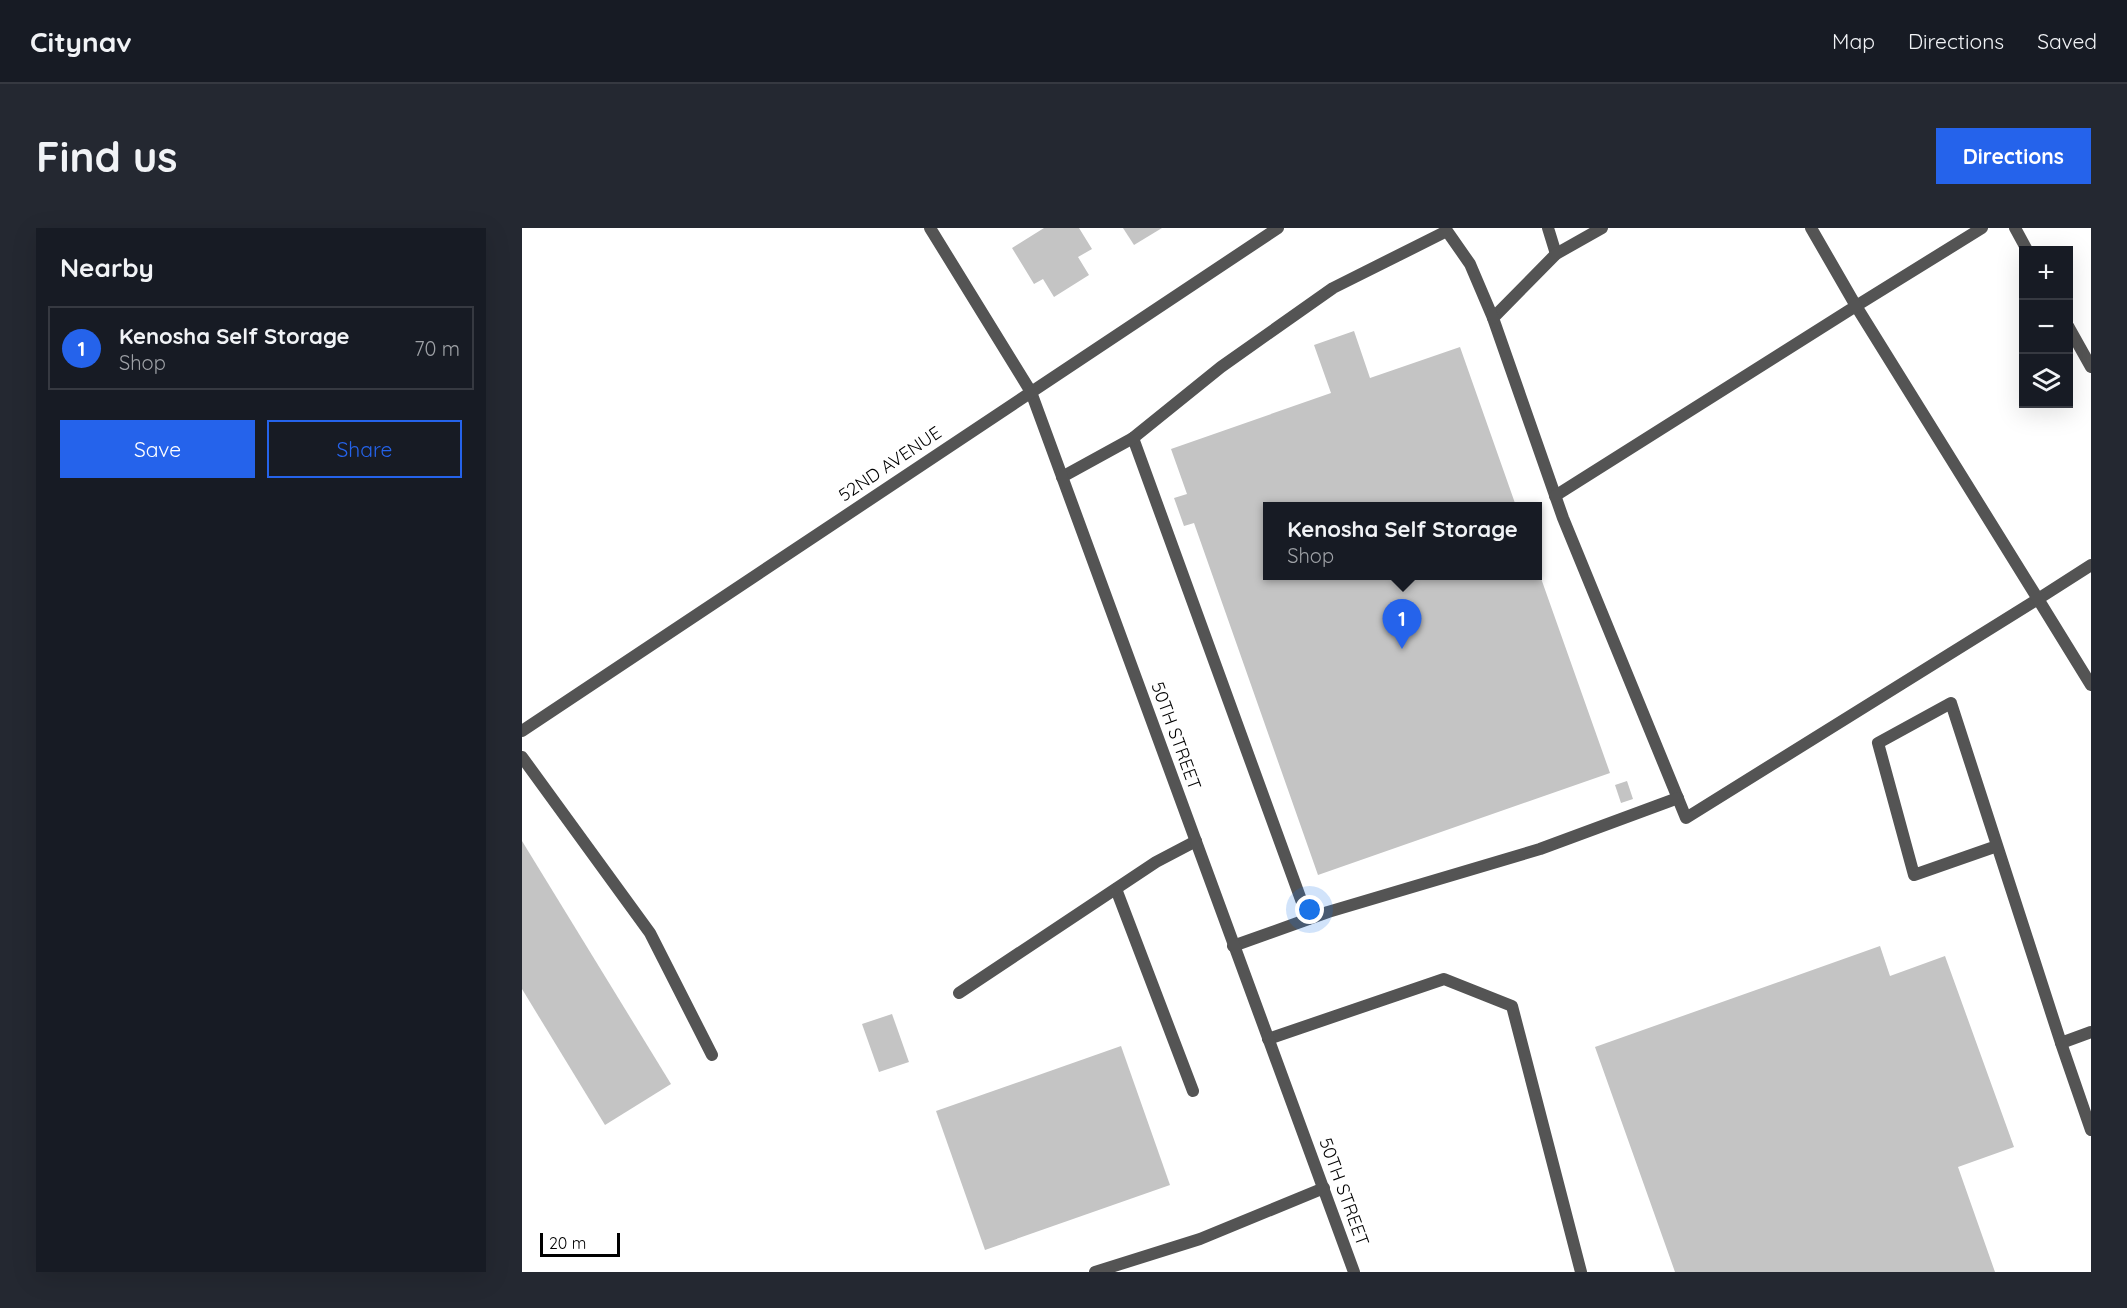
<!DOCTYPE html>
<meta charset="utf-8">
<style>
body{margin:0;font-family:Quicksand,sans-serif;background:#242831;color:#f1f3f6}
.controls{position:absolute;right:18px;top:18px;display:grid;overflow:hidden;border-radius:0px;box-shadow:0 6px 24px #0002}
.controls button{width:54px;height:54px;display:grid;place-items:center;padding:0;border:0;border-bottom:2px solid #363941;background:#171b24;color:#f1f3f6;font:30px sans-serif}
.scale{position:absolute;left:18px;bottom:15px;width:80px;box-sizing:border-box;padding-left:6px;border:3px solid #000;border-top:0;font-size:16px;line-height:21px;white-space:nowrap;color:#000;-webkit-text-stroke:4px #fff;paint-order:stroke}
.you{position:absolute;left:788px;top:682px;width:21px;height:21px;margin:-15px;border:4px solid #fff;border-radius:50%;background:#1a73e8;box-shadow:0 0 0 9px #1a73e833}
.badge{display:grid;place-items:center;width:39px;height:39px;border-radius:50%;background:#2563eb;color:#fff;font-size:20px;font-weight:700}
.pin{position:absolute;translate:-50% -50px;filter:drop-shadow(0 2px 3px #0008)}
.pin::after{content:'';position:absolute;top:32px;width:21px;height:18px;background:inherit;clip-path:polygon(0 0,100% 0,50% 100%)}
.popup{position:absolute;left:741px;top:274px;width:279px;height:78px;box-sizing:border-box;display:grid;place-content:center;border-radius:0px;background:#171b24;filter:drop-shadow(0 2px 4px #0005);font-size:20px;white-space:nowrap;color:#9ea1a6}
.popup b{font-size:22px;color:#f1f3f6}
.popup::after{content:'';position:absolute;left:50%;top:100%;margin-left:-12px;border:12px solid transparent;border-top-color:#171b24}
.list{margin:0;padding:0;list-style:none}
h2{display:flex;justify-content:space-between;align-items:center;height:78px;margin:0;padding:0 24px;font-size:26px}
h2 small{font-size:20px;font-weight:400;color:#9ea1a6}
.list li{display:grid;grid-template-columns:39px 1fr auto;gap:18px;align-items:center;box-sizing:border-box;height:84px;margin:0 12px 12px;padding:0 12px;border:2px solid #363941;border-radius:0px}
.list b{display:block;font-size:22px;white-space:nowrap}
.list p{margin:0;font-size:20px;white-space:nowrap;color:#9ea1a6}
.list em{font-size:20px;font-style:normal;color:#9ea1a6}
.actions{display:flex;gap:12px;padding:18px 24px}
.actions a{flex:1;padding:14px 0;border:2px solid #2563eb;border-radius:0px;text-align:center;font-size:21px;color:#2563eb}
.actions .main{background:#2563eb;color:#fff}
.icon{flex:none;width:33px;height:33px;fill:none;stroke:currentColor;stroke-width:2;stroke-linecap:round;stroke-linejoin:round}
.map{position:relative;flex:none;width:1569px;height:1044px;overflow:hidden;border-radius:0px}
header{display:flex;align-items:center;gap:36px;box-sizing:border-box;height:84px;padding:0 30px;background:#171b24;border-bottom:2px solid #363941}
header strong{font-size:28px}
nav{display:flex;gap:33px;margin-inline-start:auto;font-size:21px}
.intro{display:flex;align-items:center;justify-content:space-between;box-sizing:border-box;height:144px;padding:0 36px}
h1{margin:0;font-size:42px}
.button{padding:15px 27px;border-radius:0px;background:#2563eb;color:#fff;font-size:21px;font-weight:700}
main{display:flex;gap:36px;padding:0 36px}
aside{flex:1;background:#171b24;border-radius:0px;box-shadow:0 6px 24px #0002}
.map>svg:first-child{display:block}
</style>
<header>
<strong>Citynav</strong>
<nav><a>Map</a><a>Directions</a><a>Saved</a></nav>
</header>
<div class="intro"><h1>Find us</h1><a class="button">Directions</a></div>
<main>
<aside>
<h2>Nearby<small></small></h2>
<ul class="list">
<li><span class="badge">1</span><div><b>Kenosha Self Storage</b><p>Shop</p></div><em>70 m</em></li>
</ul>
<div class="actions"><a class="main">Save</a><a>Share</a></div>
</aside>
<div class="map">
<svg width="1569" height="1044" viewBox="0 0 1569 1044">
<rect width="100%" height="100%" fill="#fff"/>
<g fill="#c4c4c4">
<path d="M522 0H557L570 21 556 29 567 47 532 69 521 51 512 56 490 20Z"/>
<path d="M601 0H640L612 17Z"/>
<path d="M832 103 848 150 938 119 994 278H745V348H1015V339L1088 545 796 647 672 295 662 298 652 270 665 266 649 221 809 165 792 117Z"/>
<path d="M1105 553 1111 571 1099 575 1093 557Z"/>
<path d="M0 613 149 856 83 897 0 761Z"/>
<path d="M1358 718 1368 748 1423 728 1492 919 1436 939 1473 1044H1153L1073 819Z"/>
<path d="M370 786 387 834 357 844 340 796Z"/>
<path d="M599 818 648 957 463 1022 414 883Z"/>
</g>
<g fill="none" stroke-linecap="round" stroke-linejoin="round">
<g stroke="#545454" stroke-width="12">
<path d="M1026 0 1034 26"/>
<path d="M1080 0 1034 26 971 90 1041 290 1164 590 1516 371 1569 457"/>
<path d="M1460 0 1334 78 1516 371 1569 337"/>
<path d="M1493 0 1505 22"/>
<path d="M1546 98 1569 139"/>
<path d="M611 210 786 691"/>
<path d="M540 249 611 210 699 139 811 60 925 3 948 36 971 90"/>
<path d="M1033 268 1334 78 1289 0"/>
<path d="M0 529 128 705 190 827"/>
<path d="M1475 618 1392 647 1356 515 1429 475 1539 815 1569 804"/>
<path d="M594 661 671 863"/>
<path d="M711 718 806 684 1018 621 1156 570"/>
<path d="M437 765 634 634 674 613"/>
<path d="M746 811 922 751 990 778 1059 1044"/>
<path d="M1539 815 1569 902"/>
<path d="M573 1044 678 1011 802 960"/>
</g>
<g stroke="#545454" stroke-width="12">
<path d="M408 0 509 164 832 1044"/>
<path d="M0 503 756 0"/>
</g>
</g>
<g text-anchor="middle" stroke-width="4.5" stroke-linejoin="round" paint-order="stroke">
<g font-size="18" fill="#000" stroke="#fff">
<text transform="translate(368 236) rotate(-34)" y="6">52ND AVENUE</text>
<text transform="translate(654 508) rotate(70)" y="6">50TH STREET</text>
<text transform="translate(822 964) rotate(70)" y="6">50TH STREET</text>
</g>
</g>
</svg>
<div class="controls">
<button>+</button>
<button>−</button>
<button><svg class="icon" aria-label="layers" viewBox="0 0 24 24"><path d="M12 4l9 5-9 5-9-5zM3 14l9 5 9-5"/></svg></button>
</div>
<div class="scale">20 m</div>
<div class="you"></div>
<div class="pin badge" style="left:880px;top:421px">1</div>
<div class="popup"><b>Kenosha Self Storage</b>Shop</div>
</div>
</main>
